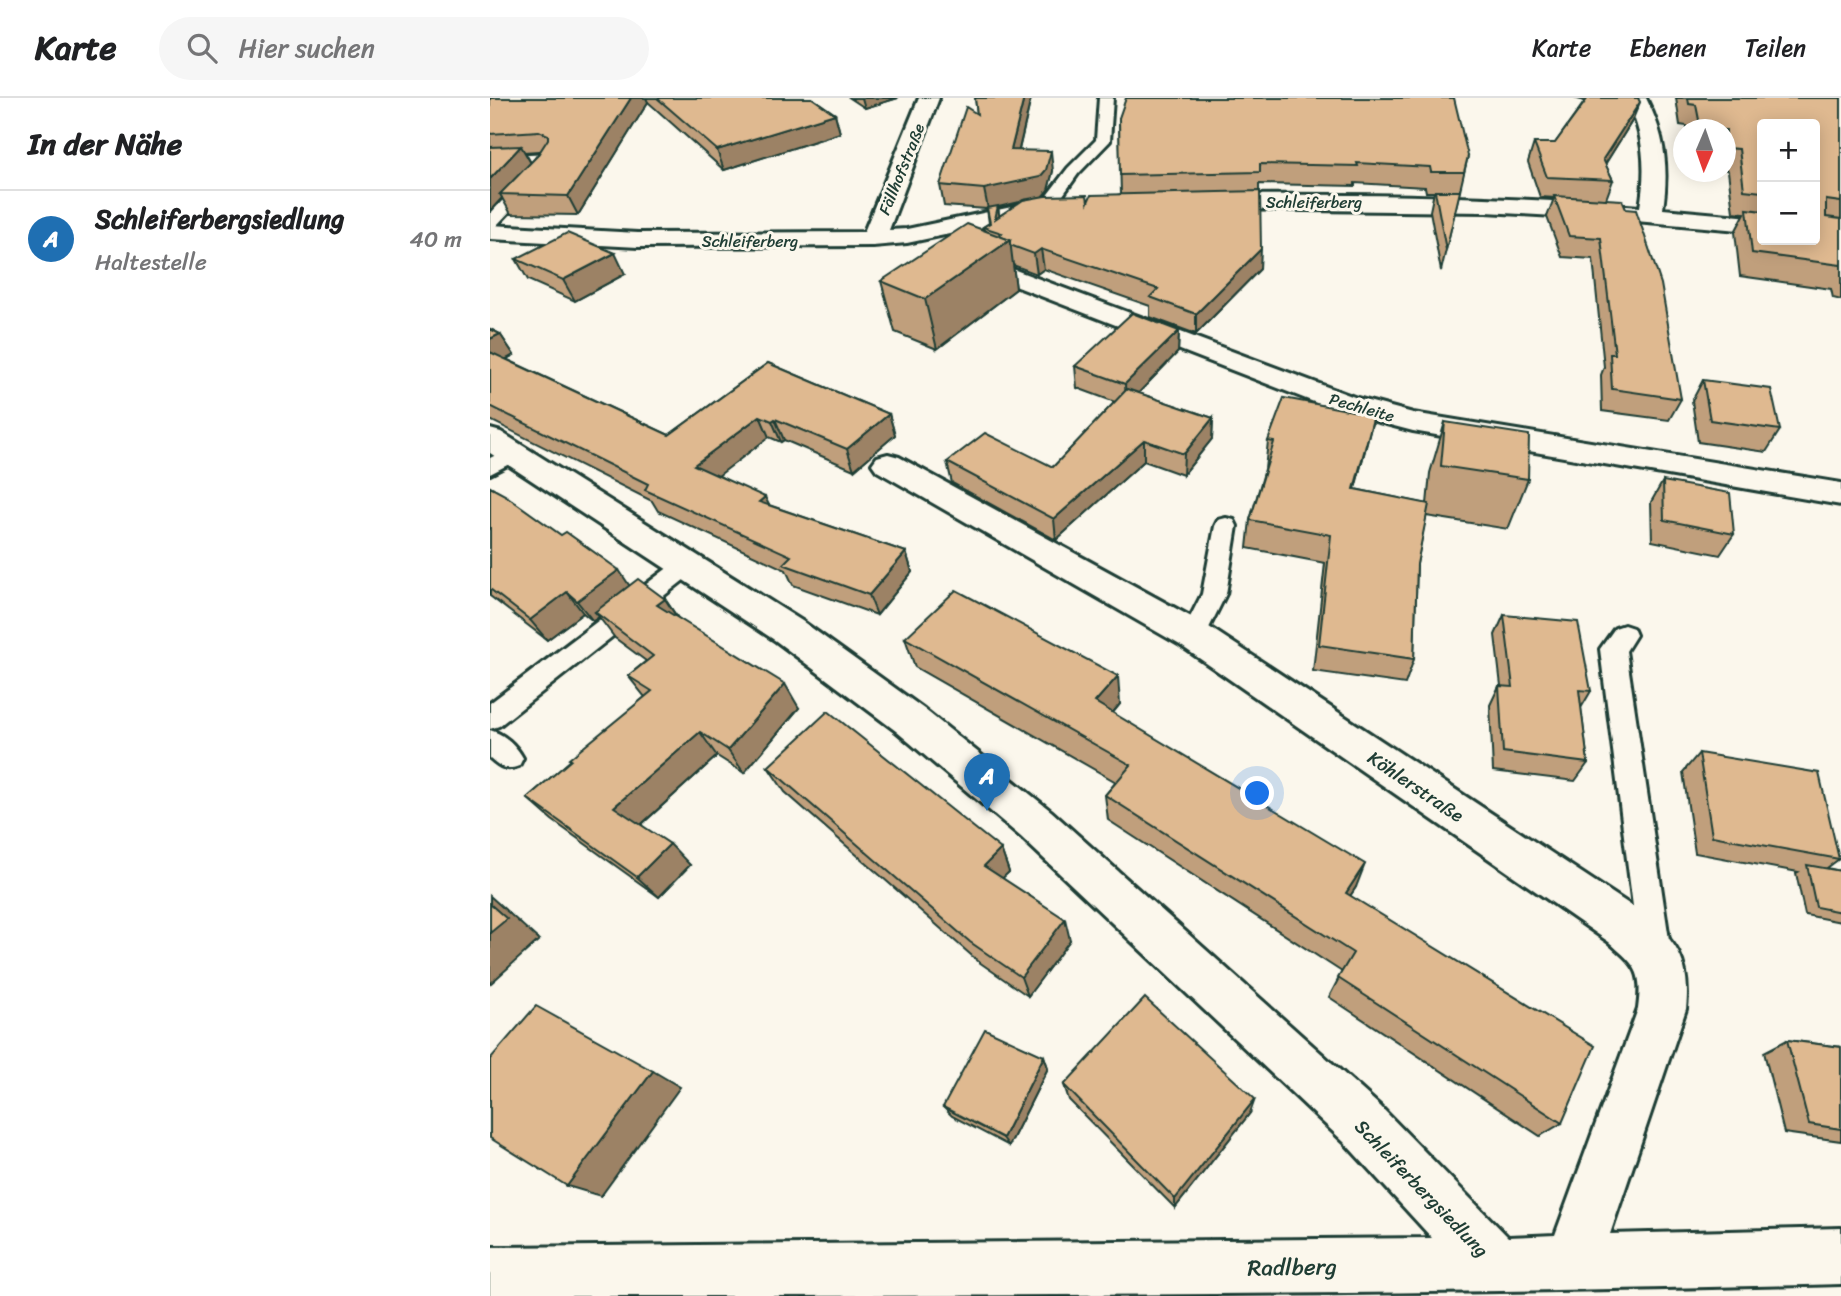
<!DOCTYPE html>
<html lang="de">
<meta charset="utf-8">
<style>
body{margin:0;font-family:Sriracha,sans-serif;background:#f6f6f6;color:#202124}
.controls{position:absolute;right:21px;top:21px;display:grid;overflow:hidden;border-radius:7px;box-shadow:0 4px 18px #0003}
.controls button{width:63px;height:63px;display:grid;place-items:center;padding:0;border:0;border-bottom:2px solid #e0e0e0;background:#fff;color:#202124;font:35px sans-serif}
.compass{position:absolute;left:1183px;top:21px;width:63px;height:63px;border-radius:50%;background:#fff;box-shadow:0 4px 18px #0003;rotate:182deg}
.you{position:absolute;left:768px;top:696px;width:24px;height:24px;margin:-18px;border:5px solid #fff;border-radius:50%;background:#1a73e8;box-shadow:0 0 0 10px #1a73e833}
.badge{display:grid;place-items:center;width:46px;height:46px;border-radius:50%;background:#1f6fb2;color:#fff;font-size:23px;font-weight:700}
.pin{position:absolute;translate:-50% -58px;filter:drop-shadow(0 2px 4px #0008)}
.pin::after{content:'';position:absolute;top:37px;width:24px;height:21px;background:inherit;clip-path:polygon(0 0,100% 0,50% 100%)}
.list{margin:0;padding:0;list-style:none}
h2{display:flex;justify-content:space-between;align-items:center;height:91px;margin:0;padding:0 28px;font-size:30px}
h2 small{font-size:23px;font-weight:400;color:#757577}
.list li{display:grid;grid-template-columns:46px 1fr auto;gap:21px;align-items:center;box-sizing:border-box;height:98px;padding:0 28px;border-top:2px solid #e0e0e0}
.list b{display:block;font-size:26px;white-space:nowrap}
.list p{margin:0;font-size:23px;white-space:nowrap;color:#757577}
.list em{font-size:23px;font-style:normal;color:#757577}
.icon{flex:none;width:38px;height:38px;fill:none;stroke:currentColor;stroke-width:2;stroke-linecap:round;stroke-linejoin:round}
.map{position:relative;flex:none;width:1351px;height:1198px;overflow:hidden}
header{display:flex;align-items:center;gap:42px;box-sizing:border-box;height:98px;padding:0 35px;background:#fff;border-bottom:2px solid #e0e0e0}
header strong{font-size:33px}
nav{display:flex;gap:38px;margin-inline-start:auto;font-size:24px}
.search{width:490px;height:63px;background:#f6f6f6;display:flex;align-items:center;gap:18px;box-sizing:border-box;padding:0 24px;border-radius:38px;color:#757577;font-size:26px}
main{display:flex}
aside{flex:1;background:#fff}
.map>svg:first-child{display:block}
</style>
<header>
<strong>Karte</strong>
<div class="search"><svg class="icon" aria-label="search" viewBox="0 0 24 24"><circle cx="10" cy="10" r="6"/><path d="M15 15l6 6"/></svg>Hier suchen</div>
<nav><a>Karte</a><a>Ebenen</a><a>Teilen</a></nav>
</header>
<main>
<aside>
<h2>In der Nähe<small></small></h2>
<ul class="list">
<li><span class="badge">A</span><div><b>Schleiferbergsiedlung</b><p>Haltestelle</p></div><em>40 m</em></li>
</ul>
</aside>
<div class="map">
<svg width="1351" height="1198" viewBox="0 0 1351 1198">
<rect width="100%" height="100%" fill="#fbf7ec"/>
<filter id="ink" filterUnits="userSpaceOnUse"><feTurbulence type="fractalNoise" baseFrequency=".0143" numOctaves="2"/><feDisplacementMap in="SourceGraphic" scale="14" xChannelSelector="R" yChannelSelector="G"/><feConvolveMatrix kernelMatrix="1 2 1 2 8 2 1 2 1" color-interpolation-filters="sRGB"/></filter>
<g filter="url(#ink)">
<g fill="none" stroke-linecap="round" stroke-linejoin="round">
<defs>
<g id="service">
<path d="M609 0H623L620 43 588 76 563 111H551L549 108 578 70 606 42Z"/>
<path d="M59 55 66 59 55 76 6 128 0 130V116L48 64 0 66V58Z"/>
<path d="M22 349 29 351 33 356 29 361 0 376V360Z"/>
<path d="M736 420 744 422 747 428 736 496 712 544 703 547 694 544 691 537 712 496 725 428 728 422Z"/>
<path d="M196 459 204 462 208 468 204 474 9 628 0 631V605L188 462Z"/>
<path d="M1134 527 1143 530 1146 537 1136 553 1181 855 1176 866 1165 870 1154 866 1149 855 1110 551 1125 530Z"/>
<path d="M0 632C14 636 26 647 33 660L29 668C16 673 10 669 0 660Z"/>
</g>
<g id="minor">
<path d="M429 0H449L399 132 417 131 564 100 572 102 576 107 572 112 417 145 383 148 148 149 0 141V127L148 135 374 134Z"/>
<path d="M1136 0H1156C1175 37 1179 70 1173 111L1272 120V134L1134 122 996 114 719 111 711 109 707 104 711 99 719 97C863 96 1007 97 1150 109 1157 69 1154 36 1136 0Z"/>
<path d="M475 153 867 300 923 315 1351 385V407L923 333 847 313 466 165 463 160 466 155Z"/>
<path d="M0 331 11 334 312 523 434 611 561 713 890 1008 1018 1139 1065 1137 1148 911C1153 873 1147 869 1119 844L690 547 387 373 382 366 387 359 398 356 409 359 716 527 1151 814C1187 843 1201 864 1196 911L1120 1136 1351 1130V1186C901 1198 451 1198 0 1198V1149L942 1140 854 1044 531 739 406 633 286 543 0 355Z"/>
</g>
</defs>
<use href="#service" stroke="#1f3d34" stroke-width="6"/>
<use href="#minor" stroke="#1f3d34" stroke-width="6"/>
<use href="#service" fill="#fbf7ec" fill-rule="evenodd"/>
<use href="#minor" fill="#fbf7ec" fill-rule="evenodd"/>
</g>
<g fill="#c09f7c" stroke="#1f3d34" stroke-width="2" fill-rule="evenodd">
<path d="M0 0H322L345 16 350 35 234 72 158 4 88 117 21 116 12 100 0 113ZM50 53 41 65 35 54Z"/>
<path d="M360 0H408L375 10Z"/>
<path d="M485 0H545H541L529 52 563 73 558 92 553 98 598 104 631 96 629 20 978 58 951 173 940 113 944 94H936L935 89 865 85V88L769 86 770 171 706 236 660 219V208L554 171 547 176 523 167 526 191 447 251 405 234 391 183 494 132 493 129 499 125 497 111 454 108 450 87 487 16ZM531 104 509 118 508 109Z"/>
<path d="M1084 0H1148L1142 23 1115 66 1123 82 1116 101 1191 301 1179 322 1112 313 1111 277 1114 269 1103 161 1072 159 1057 119 1064 100 1050 99 1038 64 1044 45H1065L1095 3Z"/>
<path d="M1186 0H1351V202L1343 200 1341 191 1250 178 1245 134 1255 115 1243 114 1238 73 1236 72V32H1197V28L1190 27ZM1272 26 1325 142H1272Z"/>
<path d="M26 161 135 176 85 203 38 182Z"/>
<path d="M0 231 10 236 24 257 16 261 179 337 278 265 399 316 405 337 364 372 294 342 291 344 279 339 228 377 279 407 416 454 422 474 387 517 303 487 296 472 168 413 162 403 0 322Z"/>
<path d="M689 233 688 254 648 295 723 320 722 341 693 377 654 363 566 442 462 385 457 364 563 369 625 304 587 290 585 268Z"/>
<path d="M1213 282 1290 332 1276 354 1208 344 1202 303Z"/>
<path d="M884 317 865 391 937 406 940 375 955 324 1038 381 1018 431 936 418 927 466 924 561 915 586 823 573 835 465 757 450 760 422 775 371 778 343Z"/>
<path d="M1173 383 1244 436 1230 457 1162 443 1161 404Z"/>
<path d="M0 389 140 488 175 501 188 520 309 610 254 675 227 658 151 727 200 767 169 799 62 722 37 700 155 599 138 578 156 563 125 540 109 519 103 523 93 515 57 542 0 498Z"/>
<path d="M1014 517 1101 593 1091 610 1098 665 1085 683 1003 673 1000 607 1009 588H1011L1005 537Z"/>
<path d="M415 540 630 606 623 615 866 789 860 798 1072 1025 1050 1038 839 899 852 874 618 722 615 697 626 684 425 569Z"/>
<path d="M1209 655 1349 761 1337 770 1351 773V824L1315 817 1306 775 1308 774 1205 755 1193 674Z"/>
<path d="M278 669 511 751 519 774 512 780 580 842 538 898 489 864 295 694Z"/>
<path d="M1297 942 1351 949V1043L1294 1035 1274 954Z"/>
<path d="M554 958 558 970 519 1048 462 1018 453 1009Z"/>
<path d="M574 987 760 1015 685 1110 579 1002Z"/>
</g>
<g fill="#9c8265" stroke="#1f3d34" stroke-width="2">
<path d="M141 0H156L158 4 88 117 78 98Z"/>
<path d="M372 0H408L375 10Z"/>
<path d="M534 0H541L524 72 521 52Z"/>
<path d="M1150 4 1142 23 1106 81 1113 61Z"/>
<path d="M345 16 350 35 234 72 227 52Z"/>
<path d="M31 48 42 67 10 96 12 100 0 113V81Z"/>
<path d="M561 53 563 73 558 92 552 99 508 109 511 128 498 111 494 91Z"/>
<path d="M520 142 526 191 447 251 435 201Z"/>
<path d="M551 151 554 171 547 176 544 156Z"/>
<path d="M771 151 770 171 706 236V216Z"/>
<path d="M125 155 135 176 85 203 73 182Z"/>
<path d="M689 233 688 254 636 308 635 286Z"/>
<path d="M10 236 24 257 2 269 0 267V241Z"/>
<path d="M399 316 405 337 364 372 357 351Z"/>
<path d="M884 317 877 345 857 419 864 391Z"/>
<path d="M270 318 279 339 215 388 204 367Z"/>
<path d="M723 320 722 341 693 377 694 356Z"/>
<path d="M285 321 294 342 291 344 282 323Z"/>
<path d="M654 342V363L566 442 564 421Z"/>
<path d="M275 399 285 419 269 404Z"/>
<path d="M416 454 422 474 387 517 379 497Z"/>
<path d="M129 472 143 493 105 514 109 519 103 523 87 503Z"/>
<path d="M77 494 93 515 57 542 40 522Z"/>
<path d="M175 501 192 527 167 507Z"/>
<path d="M628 578 630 606 608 632 605 604Z"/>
<path d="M295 586 309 610 254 675 238 652Z"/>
<path d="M210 634 227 658 146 731 124 709Z"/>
<path d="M180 746 200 767 169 799 147 779Z"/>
<path d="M511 751 519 774 502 790 494 768Z"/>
<path d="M875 766 866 789 847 818 856 795Z"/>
<path d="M0 798 49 842 0 886Z"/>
<path d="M575 821 580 842 538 898 531 879Z"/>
<path d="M554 958 558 970 519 1048 513 1040Z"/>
<path d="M163 973 190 989 111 1098 77 1088Z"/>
<path d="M765 1001 760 1015 685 1110V1101Z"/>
</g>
<g fill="#dfb990" stroke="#1f3d34" stroke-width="2">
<path d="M0 0H141L78 98 10 96 47 58 58 41V37L49 33 0 36Z"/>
<path d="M167 0H322L345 16 227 52Z"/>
<path d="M485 0H534L521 52 561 53 556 72 550 79 494 91 450 87 476 9 487 16Z"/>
<path d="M636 0H964L978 58 974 74H941L940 69 867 65 868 68 770 66V74L630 77 629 20Z"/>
<path d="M1098 0H1148L1150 4 1113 61 1123 82 1057 79 1044 45H1065Z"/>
<path d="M1198 0H1351V104L1336 102V119L1351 121V167L1262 155 1257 111 1272 113V142H1325V26H1272V94L1254 92 1249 51 1236 50V32H1211L1206 7 1199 6Z"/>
<path d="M31 48 0 81V49Z"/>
<path d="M770 93 771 151 706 216 660 199 668 191 551 151 544 156 520 147V142L508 138 512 135 493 129 500 125 497 110 508 108 505 121 533 102 555 98 597 97 598 104 601 97Z"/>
<path d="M945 93H970L956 152Z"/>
<path d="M1064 98 1132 102 1136 111 1146 112 1171 186 1191 301 1122 291 1120 256H1125L1111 140 1079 138Z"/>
<path d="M477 126 520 142 435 201 391 183Z"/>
<path d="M77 135 125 155 73 182 26 161Z"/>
<path d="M642 215 689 233 635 286 585 268Z"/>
<path d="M0 231 10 236 0 241Z"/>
<path d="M0 254 179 337 278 265 399 316 357 351 285 321 282 323 270 318 204 367 275 399 269 404 416 454 379 497 293 466 301 458 155 392 158 386 0 308Z"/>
<path d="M1213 282 1281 291 1290 332 1220 322Z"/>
<path d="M637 291 723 320 694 356 654 342 564 421 457 364 495 335 563 369Z"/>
<path d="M794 300 884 317 864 391 939 406 927 466 924 561 829 547 841 437 760 422 784 344 778 343Z"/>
<path d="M955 324 1039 337 1038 381 951 368Z"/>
<path d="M1173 383 1240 395 1244 436 1174 422Z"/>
<path d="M0 389 15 397 71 437 76 434 129 472 87 503 77 494 40 522 0 491Z"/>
<path d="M148 481 175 501 167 507 295 586 238 652 210 634 124 709 180 746 147 779 37 700 81 662 79 661 162 593 138 578 163 558 105 514Z"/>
<path d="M466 492 628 578 605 604 875 766 856 795 1105 948 1072 1025 848 880 863 855 615 697 641 667 415 540Z"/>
<path d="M1014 517 1088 524 1101 593 1089 592 1098 665 1013 654 1009 588 1023 589Z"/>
<path d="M338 613 511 751 494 768 575 821 531 879 480 844 278 669Z"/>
<path d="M1209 655 1329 675 1349 761 1222 738Z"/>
<path d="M1317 767 1351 773V814L1326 809Z"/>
<path d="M0 806 17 821 0 835Z"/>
<path d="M655 900 765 1001 685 1101 574 987Z"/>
<path d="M46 908 163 973 77 1088 0 1040V961Z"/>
<path d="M495 931 554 958 513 1040 453 1009Z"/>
<path d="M1297 942 1351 949V1031L1319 1026Z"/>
</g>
</g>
<g text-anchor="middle" stroke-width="6" stroke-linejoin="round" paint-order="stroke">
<g font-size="16" fill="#1f3d34" stroke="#fbf7ec">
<text transform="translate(411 71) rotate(-68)" y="6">Fällhofstraße</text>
<text x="824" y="110">Schleiferberg</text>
<text x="260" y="149">Schleiferberg</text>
<text transform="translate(872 309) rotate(16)" y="6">Pechleite</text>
</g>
<g font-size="19" fill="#1f3d34" stroke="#fbf7ec">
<text transform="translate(926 688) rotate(34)" y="7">Köhlerstraße</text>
<text transform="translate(932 1090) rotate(46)" y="7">Schleiferbergsiedlung</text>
</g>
<g font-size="23" fill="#1f3d34" stroke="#fbf7ec">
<text transform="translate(802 1169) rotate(-1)" y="8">Radlberg</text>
</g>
</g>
</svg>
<div class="controls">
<button>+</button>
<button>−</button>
</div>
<svg class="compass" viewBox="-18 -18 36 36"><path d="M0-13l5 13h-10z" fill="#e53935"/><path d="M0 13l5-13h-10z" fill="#757577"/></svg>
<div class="you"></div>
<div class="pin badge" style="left:497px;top:713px">A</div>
</div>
</main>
